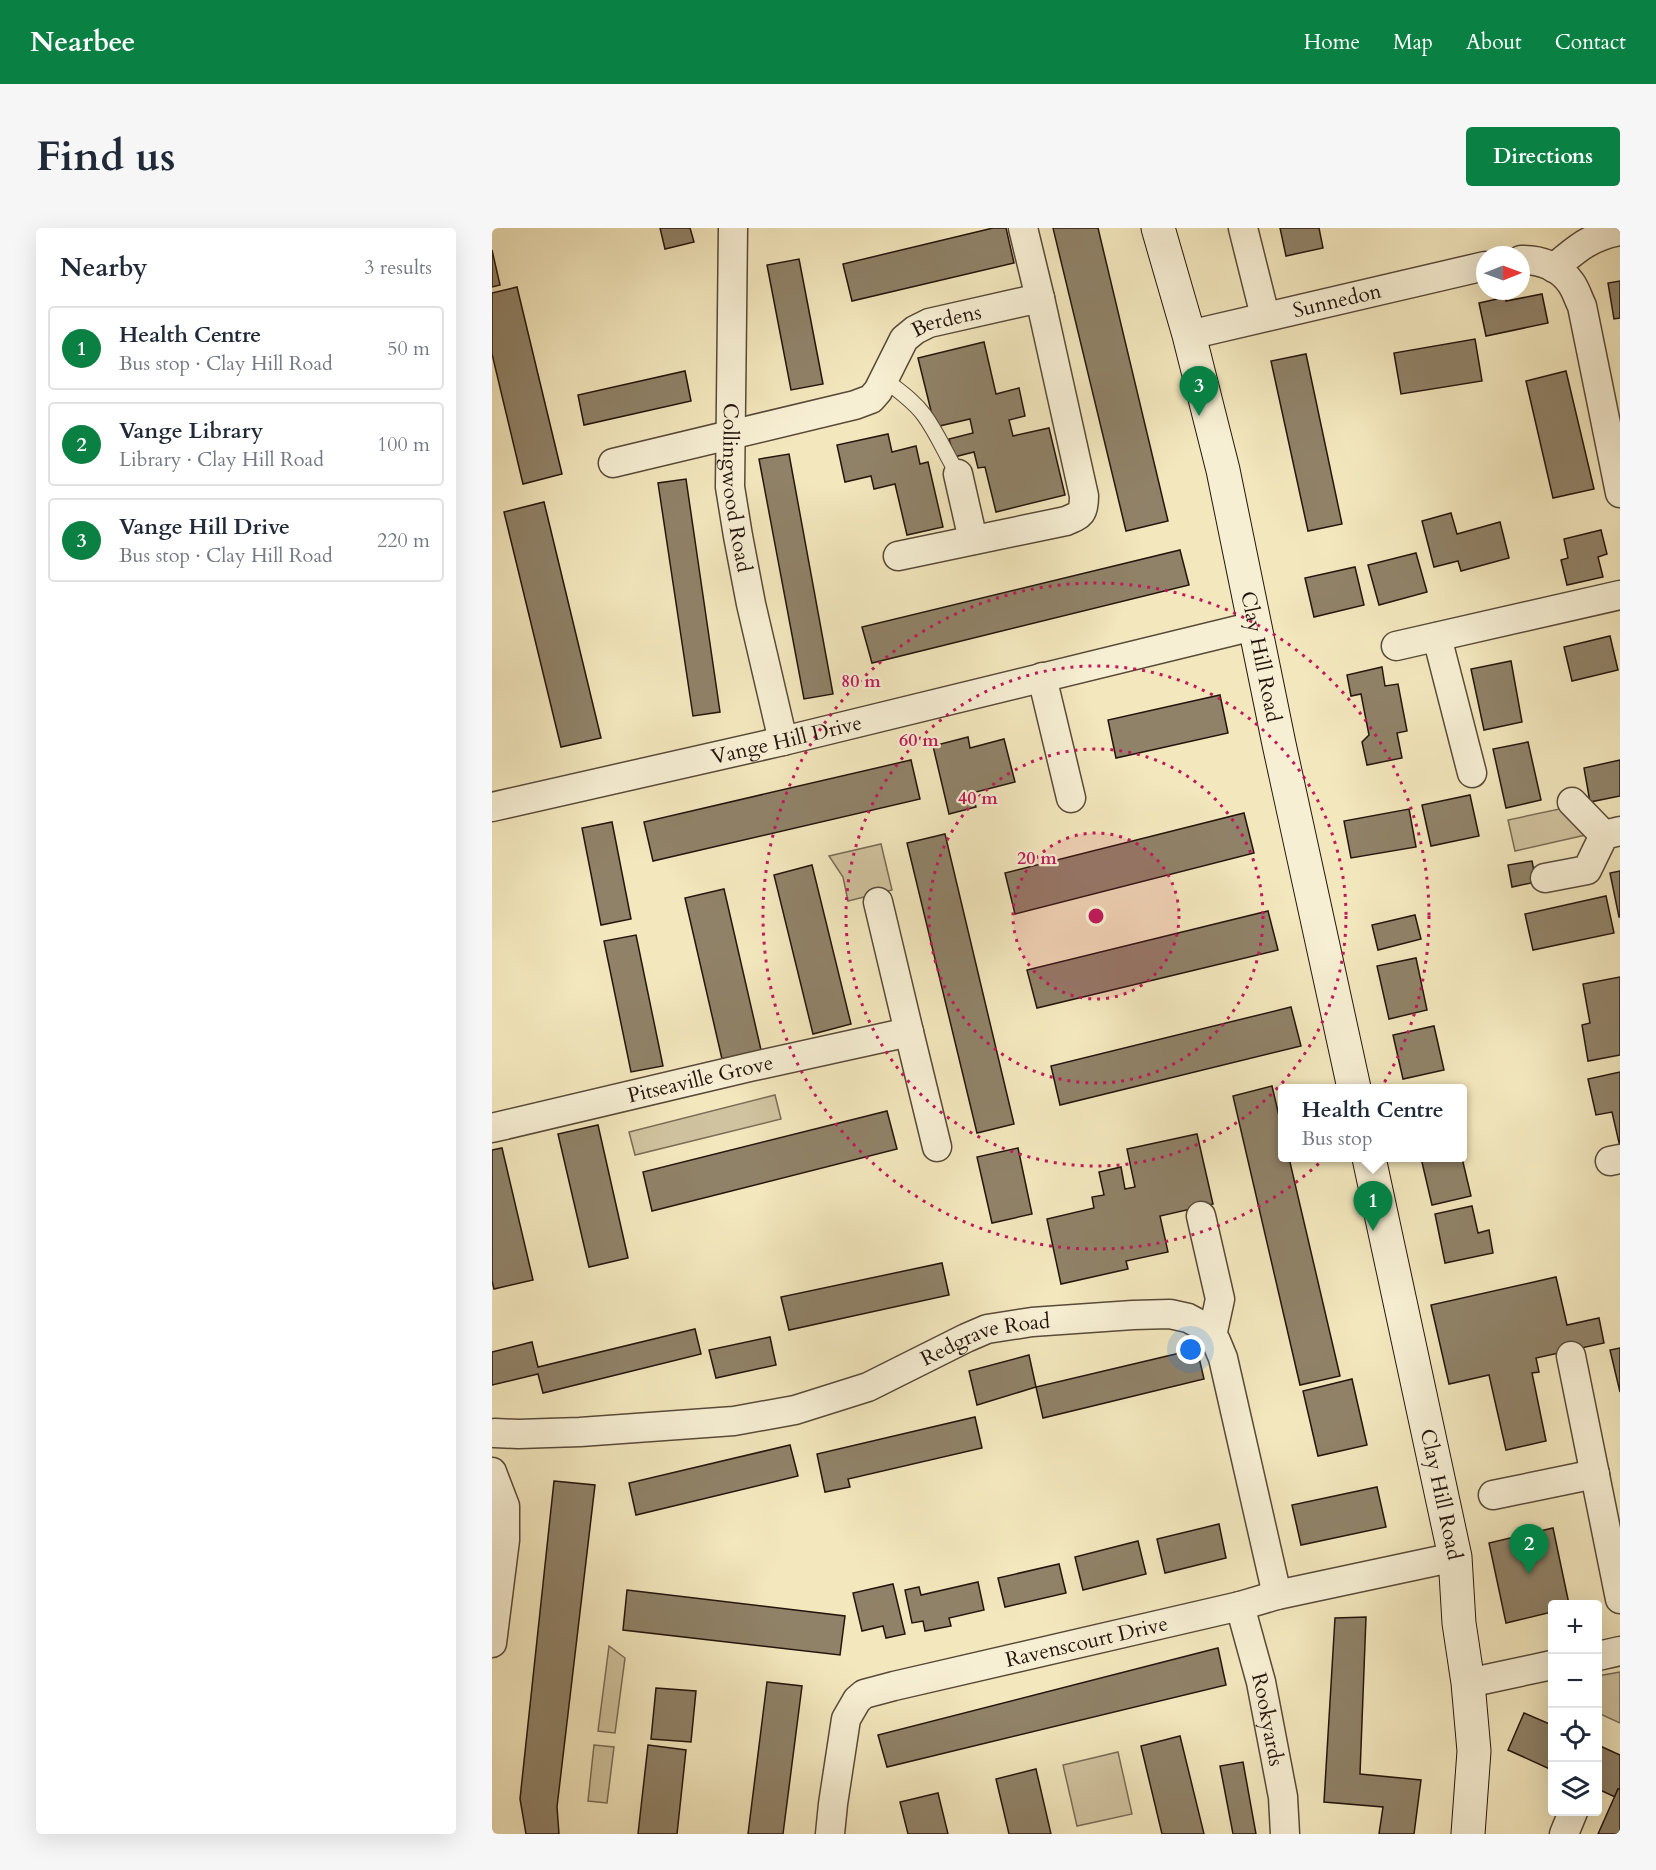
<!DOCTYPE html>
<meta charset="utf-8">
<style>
body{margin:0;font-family:Cardo,serif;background:#f6f6f7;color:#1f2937}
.controls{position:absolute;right:18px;bottom:18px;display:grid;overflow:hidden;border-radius:6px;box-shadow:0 6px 24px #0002}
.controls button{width:54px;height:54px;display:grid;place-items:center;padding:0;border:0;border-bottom:2px solid #e0e1e3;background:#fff;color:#1f2937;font:30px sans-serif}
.compass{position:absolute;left:984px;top:18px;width:54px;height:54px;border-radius:50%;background:#fff;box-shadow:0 6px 24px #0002;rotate:89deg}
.you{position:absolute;left:699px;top:1122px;width:21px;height:21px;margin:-15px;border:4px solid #fff;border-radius:50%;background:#1a73e8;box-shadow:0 0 0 9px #1a73e833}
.badge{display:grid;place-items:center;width:39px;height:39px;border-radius:50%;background:#0b8043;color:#fff;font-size:20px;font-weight:700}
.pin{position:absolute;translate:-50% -50px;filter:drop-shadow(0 2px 3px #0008)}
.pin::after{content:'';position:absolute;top:32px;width:21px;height:18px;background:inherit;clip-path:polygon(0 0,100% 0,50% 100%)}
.popup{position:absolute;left:786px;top:856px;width:189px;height:78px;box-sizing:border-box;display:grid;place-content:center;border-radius:6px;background:#fff;filter:drop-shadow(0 2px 4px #0005);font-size:20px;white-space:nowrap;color:#747a83}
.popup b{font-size:22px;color:#1f2937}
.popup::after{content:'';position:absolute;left:50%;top:100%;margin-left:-12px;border:12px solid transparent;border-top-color:#fff}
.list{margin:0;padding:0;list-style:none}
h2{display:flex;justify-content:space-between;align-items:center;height:78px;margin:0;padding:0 24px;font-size:26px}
h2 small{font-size:20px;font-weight:400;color:#747a83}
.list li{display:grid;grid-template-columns:39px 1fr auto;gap:18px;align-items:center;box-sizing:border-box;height:84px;margin:0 12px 12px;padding:0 12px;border:2px solid #e0e1e3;border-radius:6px}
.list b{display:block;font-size:22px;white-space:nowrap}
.list p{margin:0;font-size:20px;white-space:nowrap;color:#747a83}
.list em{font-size:20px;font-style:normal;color:#747a83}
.icon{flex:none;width:33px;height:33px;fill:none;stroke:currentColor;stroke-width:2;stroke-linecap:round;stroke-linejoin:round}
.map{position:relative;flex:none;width:1128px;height:1606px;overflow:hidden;border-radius:6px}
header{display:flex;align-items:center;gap:36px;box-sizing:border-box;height:84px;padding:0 30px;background:#0b8043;color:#fff}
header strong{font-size:28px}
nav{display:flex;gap:33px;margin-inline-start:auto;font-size:21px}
.intro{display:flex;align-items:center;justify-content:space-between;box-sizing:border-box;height:144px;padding:0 36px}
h1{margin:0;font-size:42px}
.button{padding:15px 27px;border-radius:6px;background:#0b8043;color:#fff;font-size:21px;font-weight:700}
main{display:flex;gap:36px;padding:0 36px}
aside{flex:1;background:#fff;border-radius:6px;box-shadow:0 6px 24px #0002}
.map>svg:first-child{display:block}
</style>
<header>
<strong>Nearbee</strong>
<nav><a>Home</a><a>Map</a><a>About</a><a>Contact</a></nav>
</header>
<div class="intro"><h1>Find us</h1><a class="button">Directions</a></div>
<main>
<aside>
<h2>Nearby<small>3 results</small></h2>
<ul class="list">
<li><span class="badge">1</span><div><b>Health Centre</b><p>Bus stop · Clay Hill Road</p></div><em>50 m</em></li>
<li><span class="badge">2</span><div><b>Vange Library</b><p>Library · Clay Hill Road</p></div><em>100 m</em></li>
<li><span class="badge">3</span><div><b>Vange Hill Drive</b><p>Bus stop · Clay Hill Road</p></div><em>220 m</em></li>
</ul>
</aside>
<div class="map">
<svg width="1128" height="1606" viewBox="0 0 1128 1606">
<rect width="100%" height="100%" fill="#f3e7bd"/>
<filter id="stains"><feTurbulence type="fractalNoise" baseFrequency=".00333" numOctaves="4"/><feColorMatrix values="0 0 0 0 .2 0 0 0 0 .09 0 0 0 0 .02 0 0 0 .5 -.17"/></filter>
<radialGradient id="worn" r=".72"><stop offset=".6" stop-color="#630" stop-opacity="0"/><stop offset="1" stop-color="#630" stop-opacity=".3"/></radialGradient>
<g fill="#d0c39f" stroke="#7a6c56" stroke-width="1.5">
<path d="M1072 580 1098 606 1023 623 1016 592Z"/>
<path d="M389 616 400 662 356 673 351 649 337 628Z"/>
<path d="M283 867 289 891 143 927 137 904Z"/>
<path d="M117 1418 133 1430 123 1505 106 1503Z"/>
<path d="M1128 1444V1495L1106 1485V1448Z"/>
<path d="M102 1517 122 1519 115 1575 96 1573Z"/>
<path d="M626 1524 640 1586 585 1598 571 1537Z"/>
</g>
<g fill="#908268" stroke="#24150c" stroke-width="1.5">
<path d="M168 0H198L202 14 173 21Z"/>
<path d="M501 0H514L522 35 360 73 351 36Z"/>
<path d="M561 0H606L676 293 634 303Z"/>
<path d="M788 0H827L831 20 794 28Z"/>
<path d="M0 22 8 57 0 59Z"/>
<path d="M307 31 331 156 299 162 275 37Z"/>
<path d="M1128 53V90L1122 91 1116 55Z"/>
<path d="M25 59 70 246 31 256 0 126V65Z"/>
<path d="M1050 66 1056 95 994 108 987 75 1014 69V73Z"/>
<path d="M983 111 990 153 909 166 902 125Z"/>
<path d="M492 114 504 166 527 160 533 188 517 192 521 208 557 200 573 267 504 284 493 239 486 240 482 224 462 229 457 211 481 205 478 191 443 199 426 130Z"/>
<path d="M814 126 850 296 816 303 779 133Z"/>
<path d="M193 143 199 173 92 197 86 167Z"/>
<path d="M1074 143 1102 261 1061 270 1034 153Z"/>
<path d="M396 206 400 224 424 218 428 236 436 234 451 299 415 307 403 256 382 261 379 248 353 254 345 217Z"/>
<path d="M297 226 341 466 312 471 267 231Z"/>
<path d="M194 251 228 484 201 488 166 255Z"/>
<path d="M52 274 109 510 69 519 12 284Z"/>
<path d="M959 285 965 306 1008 294 1017 330 969 343 966 333 942 339 930 293Z"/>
<path d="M1109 302 1115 326 1106 329 1111 349 1075 357 1069 332 1076 330 1072 311Z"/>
<path d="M688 322 697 357 380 435 370 399Z"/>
<path d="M924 325 935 364 887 377 876 337Z"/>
<path d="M863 339 872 377 822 389 813 350Z"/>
<path d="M1118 408 1126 442 1080 453 1072 419Z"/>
<path d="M1019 433 1030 494 992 502 979 441Z"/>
<path d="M890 439 893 458 906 456 915 503 905 505 910 530 875 537 870 514 877 507 869 466 859 468 855 447Z"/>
<path d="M728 467 736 505 624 530 616 492Z"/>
<path d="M476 509 478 520 512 511 523 554 480 565 484 579 457 586 441 518Z"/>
<path d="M1036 514 1049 572 1014 580 1001 521Z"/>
<path d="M419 532 428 571 161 633 152 594Z"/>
<path d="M1128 532V568L1098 574 1092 540Z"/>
<path d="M978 567 987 608 939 618 930 577Z"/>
<path d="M917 581 924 619 859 630 852 593Z"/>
<path d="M752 585 762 625 523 686 513 645Z"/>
<path d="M120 594 139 691 109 697 90 600Z"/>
<path d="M453 606 522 896 485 905 415 615Z"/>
<path d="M1040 633 1044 654 1020 659 1016 637Z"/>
<path d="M320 637 359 796 321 806 282 647Z"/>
<path d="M1128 643V689H1127L1118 645Z"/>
<path d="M232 661 269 822 230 831 193 670Z"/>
<path d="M1114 668 1122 705 1041 722 1033 686Z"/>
<path d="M776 683 786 722 545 780 535 742Z"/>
<path d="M923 687 929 711 886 722 880 697Z"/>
<path d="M144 707 171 838 139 844 112 713Z"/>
<path d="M924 730 935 782 897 791 885 738Z"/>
<path d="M1128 749V827L1096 833 1090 797 1098 795 1091 756Z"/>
<path d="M799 779 809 818 568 877 559 838Z"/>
<path d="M942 798 952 842 911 851 901 807Z"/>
<path d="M1128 844V919L1120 884 1104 887 1096 851Z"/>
<path d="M780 858 791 905V930H797L848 1148 808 1157 741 868Z"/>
<path d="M395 883 405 921 160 983 151 944Z"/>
<path d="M106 897 136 1030 97 1039 66 906Z"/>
<path d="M705 906 721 976 668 988 676 1024 634 1033 636 1041 569 1056 555 991 602 980 600 969 612 967 607 944 629 939 633 961 643 959 635 921Z"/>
<path d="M10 920 41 1052 2 1061 0 1053V922Z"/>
<path d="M526 920 540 986 500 995 485 929Z"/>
<path d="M929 930H970L979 968 940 977Z"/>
<path d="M980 978 986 1005 997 1002 1001 1025 953 1035 943 986Z"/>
<path d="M450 1035 457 1067 297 1102 289 1069Z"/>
<path d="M1064 1049 1075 1097 1107 1090 1112 1115 1044 1130 1047 1144 1040 1145 1054 1213 1014 1222 997 1147 957 1156 939 1077Z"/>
<path d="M203 1101 209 1126 51 1165 46 1146 0 1157V1124L40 1114 46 1139Z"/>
<path d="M278 1109 284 1137 224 1150 217 1122Z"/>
<path d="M1128 1120V1164L1118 1122Z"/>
<path d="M705 1121 712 1151 551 1190 544 1159Z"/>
<path d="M537 1127 544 1159 485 1177 477 1143Z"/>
<path d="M860 1151 875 1217 826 1228 811 1163Z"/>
<path d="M483 1189 490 1220 356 1251 358 1259 333 1264 325 1226Z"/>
<path d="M298 1217 306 1248 144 1287 137 1255Z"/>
<path d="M62 1253 103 1257 65 1579 67 1606H34L28 1571Z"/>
<path d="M885 1259 894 1299 809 1317 800 1277Z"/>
<path d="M727 1296 734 1330 673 1345 665 1311Z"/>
<path d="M1061 1300 1077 1376H1060V1384L1014 1395 997 1315Z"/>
<path d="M646 1313 654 1346 591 1362 583 1329Z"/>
<path d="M567 1336 574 1365 513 1379 506 1350Z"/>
<path d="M486 1354 492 1382 457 1390 459 1398 433 1403 431 1393 420 1395 413 1362 427 1359 429 1367Z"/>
<path d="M401 1356 413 1406 394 1410 391 1398 370 1403 361 1365Z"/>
<path d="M135 1362 353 1388 348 1427 131 1402Z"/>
<path d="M874 1389 868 1546 929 1552 922 1606H887L891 1579 832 1574 843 1390Z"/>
<path d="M726 1420 734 1457 395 1539 386 1507Z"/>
<path d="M275 1454 310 1458 291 1606H256Z"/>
<path d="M164 1460 204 1463 199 1514 159 1511Z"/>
<path d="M1032 1485 1060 1497V1542L1016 1522Z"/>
<path d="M688 1508 712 1606H670L649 1518Z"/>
<path d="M156 1517 194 1522 185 1606H146Z"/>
<path d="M1106 1517 1128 1527V1561H1126L1123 1569 1106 1561Z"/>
<path d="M751 1534 764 1606H741L728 1538Z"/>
<path d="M544 1541 559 1606H517L504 1551Z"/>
<path d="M1126 1561H1128V1606H1106Z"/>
<path d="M446 1565 456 1606H416L408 1574Z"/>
</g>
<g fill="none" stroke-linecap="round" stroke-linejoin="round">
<defs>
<path id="lane" d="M393 152C407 163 422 173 432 187 446 206 454 227 466 246"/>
<g id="street">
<path id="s1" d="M241 0 238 259 246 308 259 376 291 513"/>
<path d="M531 0 548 70"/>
<path d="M751 0 773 88"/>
<path d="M1029 32C1048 31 1068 39 1079 55 1084 62 1086 70 1090 78L1128 265"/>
<path d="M1062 40C1084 21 1099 8 1128 3"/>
<path id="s2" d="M697 107 993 38"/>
<path id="s3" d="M121 235 363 177 379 171 386 163 412 111 423 102 437 95 548 70 592 268C592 285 589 287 574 293L406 328"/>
<path d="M466 246 481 312"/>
<path d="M945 409 980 545"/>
<path d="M904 418 1128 367"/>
<path d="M550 449 579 570"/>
<path d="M1080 574 1112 607"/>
<path id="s4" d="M0 579 291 513 762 398"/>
<path d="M1053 650 1095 642 1112 607 1128 603"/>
<path d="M386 674 417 804"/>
<path id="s5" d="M0 900 258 839 417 804 445 919"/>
<path d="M1118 933 1128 931"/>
<path d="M709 988 728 1071 720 1108"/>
<path d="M1079 1128 1128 1371"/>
<path id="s6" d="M3 1205 26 1206 88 1204 242 1193 303 1182 376 1159 474 1110 495 1101 540 1094 641 1087 678 1086 696 1090 711 1098 724 1113 731 1130 785 1367"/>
<path d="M0 1244 13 1278V1312L0 1415"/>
<path d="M1001 1267 1103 1246"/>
<path id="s7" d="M748 1378 769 1454 791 1569 793 1606"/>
<path d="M1106 1428 1128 1423"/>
<path d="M976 1455 1060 1437"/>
<path id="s8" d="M338 1606 341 1576 354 1491 365 1472 372 1466 402 1458 748 1378 785 1367 963 1329"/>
<path d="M1072 1606 1081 1584"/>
</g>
<g id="secondary">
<path id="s9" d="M666 0 697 107 731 242 787 516 862 860"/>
<path id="s10" d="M877 930 963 1329 967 1395 976 1455 982 1523 976 1606"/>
</g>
</defs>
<use href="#lane" stroke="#584a38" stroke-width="17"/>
<use href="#street" stroke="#584a38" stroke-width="31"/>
<use href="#secondary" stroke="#24150c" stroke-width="35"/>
<use href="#lane" stroke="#f7efd4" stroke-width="15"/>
<use href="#street" stroke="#f7efd4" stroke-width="28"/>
<use href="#secondary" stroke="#f7efd4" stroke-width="33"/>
</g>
<circle cx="604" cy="688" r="83" fill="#c2185b" fill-opacity=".12"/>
<g fill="none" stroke="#c2185b" stroke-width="3" stroke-dasharray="3 6">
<circle cx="604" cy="688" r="83"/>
<circle cx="604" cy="688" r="167"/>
<circle cx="604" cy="688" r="250"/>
<circle cx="604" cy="688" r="333"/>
</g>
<g text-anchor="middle" stroke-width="4.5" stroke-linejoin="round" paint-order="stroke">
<g font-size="21" fill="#24150c" stroke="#f7efd4">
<text dy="7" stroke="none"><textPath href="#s2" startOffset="152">Sunnedon</textPath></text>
<text dy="7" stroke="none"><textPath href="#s3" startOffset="382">Berdens</textPath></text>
<text dy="7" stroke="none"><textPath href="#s1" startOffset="260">Collingwood Road</textPath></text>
<text dy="7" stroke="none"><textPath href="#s9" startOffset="441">Clay Hill Road</textPath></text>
<text dy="7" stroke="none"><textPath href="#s4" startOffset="302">Vange Hill Drive</textPath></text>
<text dy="7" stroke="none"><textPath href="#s5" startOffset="214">Pitseaville Grove</textPath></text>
<text dy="7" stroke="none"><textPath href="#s6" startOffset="506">Redgrave Road</textPath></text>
<text dy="7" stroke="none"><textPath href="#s10" startOffset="344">Clay Hill Road</textPath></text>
<text dy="7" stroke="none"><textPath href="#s8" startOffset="376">Ravenscourt Drive</textPath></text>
<text dy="7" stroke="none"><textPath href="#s7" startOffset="117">Rookyards</textPath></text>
</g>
</g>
<circle cx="604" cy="688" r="9" fill="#c2185b" stroke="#f7efd4" stroke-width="3"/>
<g font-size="18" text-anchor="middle" font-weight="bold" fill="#c2185b" stroke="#f7efd4" stroke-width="4.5" stroke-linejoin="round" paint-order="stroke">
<text x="369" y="459">80 m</text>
<text x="427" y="518">60 m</text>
<text x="486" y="576">40 m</text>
<text x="545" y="636">20 m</text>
</g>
<rect width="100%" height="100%" filter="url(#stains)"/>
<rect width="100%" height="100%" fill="url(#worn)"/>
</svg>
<div class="controls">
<button>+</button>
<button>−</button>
<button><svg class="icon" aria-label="locate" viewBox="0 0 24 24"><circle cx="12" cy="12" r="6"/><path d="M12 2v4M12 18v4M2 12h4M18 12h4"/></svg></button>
<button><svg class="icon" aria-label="layers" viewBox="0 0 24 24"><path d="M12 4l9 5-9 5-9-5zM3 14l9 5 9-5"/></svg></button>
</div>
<svg class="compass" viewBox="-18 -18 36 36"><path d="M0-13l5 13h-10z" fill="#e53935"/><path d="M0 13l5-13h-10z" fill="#747a83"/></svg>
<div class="you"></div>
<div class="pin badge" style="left:881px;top:1003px">1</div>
<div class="popup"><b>Health Centre</b>Bus stop</div>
<div class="pin badge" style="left:1037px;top:1346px">2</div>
<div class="pin badge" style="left:707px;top:188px">3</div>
</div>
</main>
